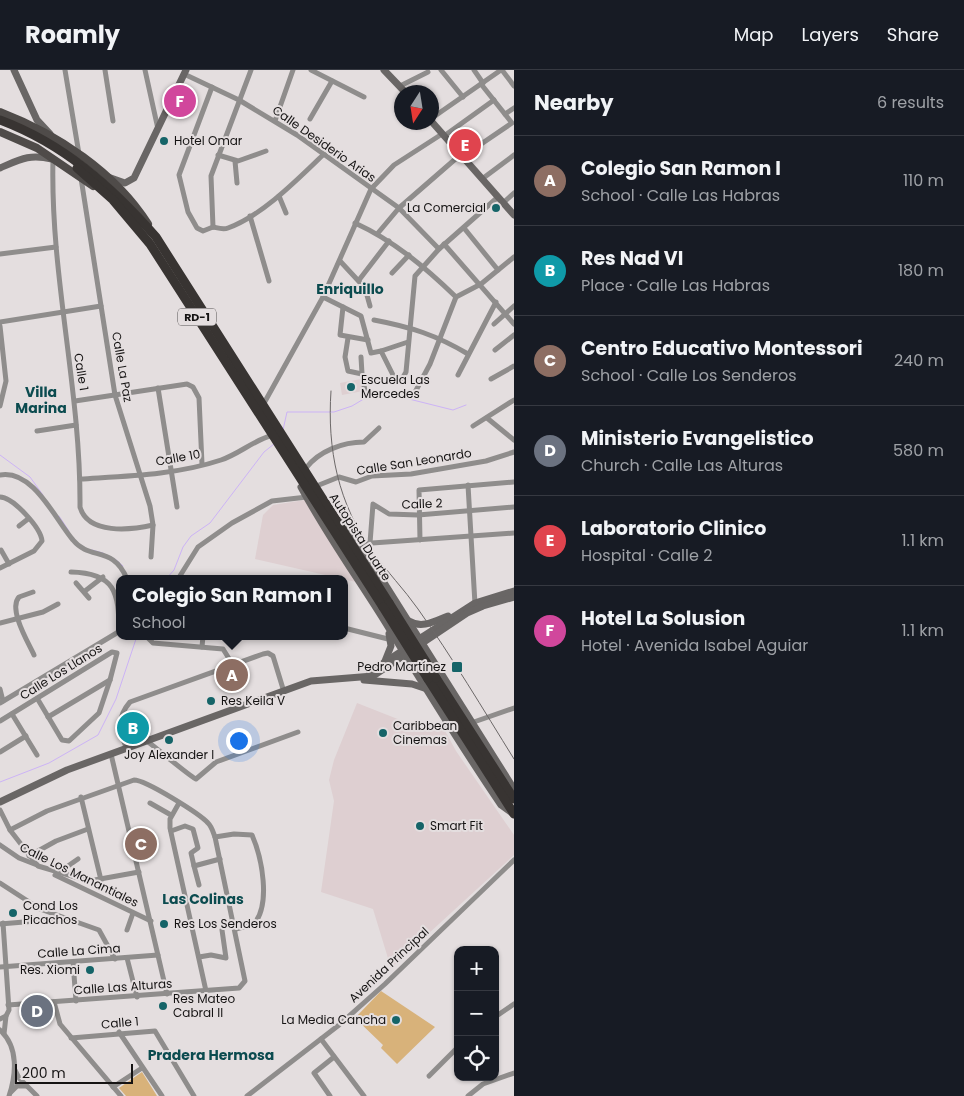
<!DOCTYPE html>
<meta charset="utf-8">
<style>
body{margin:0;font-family:Poppins,sans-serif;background:#242831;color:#f1f3f6}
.controls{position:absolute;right:15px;bottom:15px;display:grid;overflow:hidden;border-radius:10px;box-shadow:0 1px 4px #0004}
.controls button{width:45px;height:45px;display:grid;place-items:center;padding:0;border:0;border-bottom:1px solid #363941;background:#171b24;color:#f1f3f6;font:25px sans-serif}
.compass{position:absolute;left:394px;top:15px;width:45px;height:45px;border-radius:50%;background:#171b24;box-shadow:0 1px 4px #0004;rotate:192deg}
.scale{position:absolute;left:15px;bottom:12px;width:118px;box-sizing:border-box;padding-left:5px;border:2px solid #151313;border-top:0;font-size:14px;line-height:18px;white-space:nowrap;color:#151313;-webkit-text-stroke:4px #e4dedf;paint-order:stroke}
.you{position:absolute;left:238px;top:670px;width:18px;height:18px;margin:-12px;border:4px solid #fff;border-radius:50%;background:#1a73e8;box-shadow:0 0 0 8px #1a73e833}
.badge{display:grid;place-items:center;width:32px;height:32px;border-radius:50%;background:#b45309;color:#fff;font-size:16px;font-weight:700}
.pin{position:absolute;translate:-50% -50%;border:2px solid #fff;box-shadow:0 1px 5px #0006}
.popup{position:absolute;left:116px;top:505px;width:232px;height:65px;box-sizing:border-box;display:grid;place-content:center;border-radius:10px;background:#171b24;filter:drop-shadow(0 1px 4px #0005);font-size:16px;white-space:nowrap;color:#9ea1a6}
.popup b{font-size:19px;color:#f1f3f6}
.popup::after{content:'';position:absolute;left:50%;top:100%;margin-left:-10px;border:10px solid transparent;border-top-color:#171b24}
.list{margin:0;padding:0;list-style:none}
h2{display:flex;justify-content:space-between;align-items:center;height:65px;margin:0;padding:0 20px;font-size:21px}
h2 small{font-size:16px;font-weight:400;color:#9ea1a6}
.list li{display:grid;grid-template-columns:32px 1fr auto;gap:15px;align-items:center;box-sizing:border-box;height:90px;padding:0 20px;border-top:1px solid #363941}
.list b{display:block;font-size:19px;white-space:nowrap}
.list p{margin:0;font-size:16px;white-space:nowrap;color:#9ea1a6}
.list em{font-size:16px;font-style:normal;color:#9ea1a6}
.icon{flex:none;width:28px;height:28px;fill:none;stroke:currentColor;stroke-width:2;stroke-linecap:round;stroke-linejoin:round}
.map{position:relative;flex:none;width:514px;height:1026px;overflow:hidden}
header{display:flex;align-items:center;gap:30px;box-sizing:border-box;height:70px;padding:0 25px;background:#171b24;border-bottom:1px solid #363941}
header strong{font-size:24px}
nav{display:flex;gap:28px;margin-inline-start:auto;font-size:18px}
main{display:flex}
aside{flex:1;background:#171b24}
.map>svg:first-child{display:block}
</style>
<header>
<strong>Roamly</strong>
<nav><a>Map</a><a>Layers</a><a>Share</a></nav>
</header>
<main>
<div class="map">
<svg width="514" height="1026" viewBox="0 0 514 1026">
<rect width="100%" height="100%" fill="#e4dedf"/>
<g fill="#decfd1">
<path d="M361 309 363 321 342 325 340 313Z"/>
<path d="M305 430 356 512 255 489 263 445 273 435Z"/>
<path d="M357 633 428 661 439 655 443 657 456 681 514 765V785L391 898 373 839 321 822 334 731 329 710 334 690Z"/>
</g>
<g fill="#d8b27a">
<path d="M381 921 435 957 397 994 381 978 383 975 355 948Z"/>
<path d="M142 1002 157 1026H126L119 1018Z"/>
</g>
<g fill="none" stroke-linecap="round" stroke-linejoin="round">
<g stroke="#ccb3f6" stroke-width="1">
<path d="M283 360 287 342H334L352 336 372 324 393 321 405 328 453 340 466 335"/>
<path d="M0 385 30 407 43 425"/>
<path d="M59 446 69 461"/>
<path d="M92 480 103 483"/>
<path d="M115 489 123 496"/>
<path d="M166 509 174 500 183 477 191 466 210 453 264 382 274 374"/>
<path d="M0 712 49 693 98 665 116 629 137 566"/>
</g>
<g stroke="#8f8d8c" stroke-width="5">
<path d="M65 0 79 84"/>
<path d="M105 0 113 51"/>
<path d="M145 0 158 59"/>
<path d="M311 0 364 27"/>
<path d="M441 0 463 27"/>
<path d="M474 0 483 13"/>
<path d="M502 0 514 16"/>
<path d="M184 4 239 30 297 65 399 138 439 179"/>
<path d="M400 16 428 2"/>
<path d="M212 17 179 105 188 142 197 158 203 161 213 157"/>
<path d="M505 44 514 38"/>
<path d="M432 48 501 0"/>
<path d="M310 49 332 11"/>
<path d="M275 51 293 0"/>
<path d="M444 66 494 30"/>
<path d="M218 85 238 91 266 81"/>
<path d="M462 87 512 53 481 14"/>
<path d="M53 89C50 206 81 320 80 437 88 465 131 460 153 455"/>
<path d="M235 91 237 113"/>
<path d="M81 108 115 325 150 436 153 455 151 487"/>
<path d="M482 109 514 85"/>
<path d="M279 126 286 143"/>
<path d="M503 133 514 123"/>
<path d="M250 146 269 211"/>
<path d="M355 153C394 171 425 197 456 227"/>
<path d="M213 157 211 106 251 0"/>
<path d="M213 157C218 158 223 160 228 158 262 146 299 108 324 84"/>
<path d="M464 158 498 200"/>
<path d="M378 163 399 138 460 85"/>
<path d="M444 174 514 254"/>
<path d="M0 184 56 177"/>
<path d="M340 191 365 218 370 236"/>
<path d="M392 203 409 185"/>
<path d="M359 210 389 171"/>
<path d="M323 227 361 246 371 283 381 281 394 307 402 309 406 302 415 206 439 179 498 127"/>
<path d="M343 237 340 265 368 270"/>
<path d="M374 250C411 257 436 265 468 284"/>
<path d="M0 252 101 236"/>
<path d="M494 254 514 236"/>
<path d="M0 256 6 311 0 336"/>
<path d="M348 268 345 287 348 301 362 304 365 321"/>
<path d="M495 280 514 265"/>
<path d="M381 281 408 272"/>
<path d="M361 287 362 304"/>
<path d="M458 305 496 232"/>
<path d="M491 309 514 296"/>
<path d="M158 318 177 437"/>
<path d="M413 326 430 294 456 227 481 214 514 187"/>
<path d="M75 331 187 314 193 317 199 328 202 394"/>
<path d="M263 335 323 227 371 119 394 95 442 64"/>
<path d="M487 348 514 370"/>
<path d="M473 356 514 330"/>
<path d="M37 361 76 355"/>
<path d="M306 398C319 381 343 372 364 372L379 358"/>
<path d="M0 405C33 399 55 449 73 470 90 491 113 475 127 509"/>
<path d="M80 409C127 406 176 405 221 390 239 384 254 370 273 365"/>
<path d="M319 415 339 407 356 412 372 406 411 404 486 391 514 382"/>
<path d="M468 415 475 534"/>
<path d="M0 427C13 427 41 458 42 471L34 481 0 498"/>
<path d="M19 456 28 449"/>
<path d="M420 470 419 420 514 412"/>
<path d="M370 473 373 434 389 444 418 445 514 437"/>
<path d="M358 474 514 463"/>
<path d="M1 480 9 494"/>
<path d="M71 502C115 503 119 522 119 562"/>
<path d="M178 509 198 477 232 453 272 431 307 427"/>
<path d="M76 513 89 528"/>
<path d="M85 521 103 507"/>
<path d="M33 522 19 527C8 539 28 572 34 585"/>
<path d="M0 553 43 542 58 534"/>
<path d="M344 558 392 570"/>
<path d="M146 566 153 573 223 579 233 595"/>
<path d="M202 577 203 566"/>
<path d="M0 619 3 631"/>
<path d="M0 633 120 561"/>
<path d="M12 644 37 685"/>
<path d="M48 647 110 610"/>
<path d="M0 651 112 582 117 583 110 610 99 643 69 671 62 670 37 628"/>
<path d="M471 653 514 638"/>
<path d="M147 671C155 677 192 708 196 709L216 692 298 662"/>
<path d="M126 677C119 660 117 647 130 632L263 584 268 583 273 586 284 622"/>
<path d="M0 682 26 666"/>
<path d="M111 684 167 924"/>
<path d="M81 727 101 810"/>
<path d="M150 733 171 745"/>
<path d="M179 733 170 749V758L206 921"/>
<path d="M0 740 10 760 38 796 89 811 139 802"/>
<path d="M171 761 185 756 193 759 198 778 191 783 194 796 220 789"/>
<path d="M215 767 234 764 252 765C262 788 271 834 254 854L236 859"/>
<path d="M0 775 19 788 37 795"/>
<path d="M29 786 56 771 88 759"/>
<path d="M194 796 199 815"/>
<path d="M58 803 78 789"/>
<path d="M55 805 151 851"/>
<path d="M0 813 40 839 99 860 115 889"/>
<path d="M0 854 48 850 57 847"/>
<path d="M127 860 133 843"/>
<path d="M199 887 211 885 226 888 222 860"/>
<path d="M127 888 137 927"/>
<path d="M73 892 76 931"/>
<path d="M0 897 158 885"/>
<path d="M54 932 60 954 121 1026"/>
<path d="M8 935 239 918 245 911 215 767C213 762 212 757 208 753 200 744 146 710 134 710L47 741 10 760"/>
<path d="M495 947 514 934"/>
<path d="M0 949 6 946 9 940 3 853"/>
<path d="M0 960C19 977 16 1005 9 1026"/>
<path d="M119 962 162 1026"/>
<path d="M4 964 6 946"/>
<path d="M71 968 155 961 194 1026"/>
<path d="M321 969 364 1026"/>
<path d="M15 1000 19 1008 37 1026"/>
<path d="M429 1006 458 977"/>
<path d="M113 1017 142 998"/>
<path d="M11 1022 17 1016H26"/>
<path d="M247 1026 339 955 385 914 514 790"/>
<path d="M330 1026 314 1003 334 987"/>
<path d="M468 1026 483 1014 514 1003"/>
</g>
<g stroke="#696665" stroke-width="7">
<path d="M14 0 37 50 50 64"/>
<path d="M384 0 405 22"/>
<path d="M432 52 514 145"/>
<path d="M0 98C21 89 29 84 52 89"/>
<path d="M108 107 125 113 134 108 186 0"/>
<path d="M301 417C326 464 357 507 385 552 423 614 460 675 501 735L512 743"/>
<path d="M341 450 378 503 514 719"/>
<path d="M409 551C422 559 435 551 448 546"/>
<path d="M416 571 475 533 514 521"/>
<path d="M385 591 391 576 389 564"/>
<path d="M370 602 405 579"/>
<path d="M364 610 412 614 424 618"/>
<path d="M0 732 67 700 311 611 373 606 467 543 483 536 514 527"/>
</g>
<g stroke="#4f4b49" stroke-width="8">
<path d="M0 42C57 64 115 102 148 154"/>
<path d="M0 62 37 78 93 116"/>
</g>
<g stroke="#383432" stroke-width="9">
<path d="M0 50C64 74 111 116 156 167L389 533"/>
<path d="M77 98 113 130 150 174 383 537"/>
<path d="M436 608 514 729"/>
<path d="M428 609 514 744"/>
</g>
<path stroke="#6c6868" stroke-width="1" d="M331 321C327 379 338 434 373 482 387 502 404 519 418 539 452 587 483 639 514 689"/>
<g stroke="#383432" stroke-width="9">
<path d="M389 533 436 608"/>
<path d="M383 537 428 609"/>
</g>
</g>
<g fill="#156468" stroke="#e4dedf" stroke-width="2">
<circle cx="164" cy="71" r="5"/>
<circle cx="496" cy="138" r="5"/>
<circle cx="351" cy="317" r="5"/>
<rect x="451" y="591" width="12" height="12" rx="2.5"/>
<circle cx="211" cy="631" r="5"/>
<circle cx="383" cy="663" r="5"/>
<circle cx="169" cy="670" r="5"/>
<circle cx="420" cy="756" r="5"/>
<circle cx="13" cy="843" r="5"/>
<circle cx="164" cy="854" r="5"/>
<circle cx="90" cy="900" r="5"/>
<circle cx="163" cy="936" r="5"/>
<circle cx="396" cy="950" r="5"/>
</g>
<g text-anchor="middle" stroke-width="4" stroke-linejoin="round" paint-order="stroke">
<rect fill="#e4dedf" stroke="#535050" stroke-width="1" x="178" y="238.5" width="38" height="17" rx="4"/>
<g font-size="11" font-weight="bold" fill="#151313">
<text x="197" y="251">RD-1</text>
</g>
<g font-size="12" fill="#151313" stroke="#e4dedf" text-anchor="start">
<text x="174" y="75">Hotel Omar</text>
<text x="486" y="142" text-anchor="end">La Comercial</text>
<text x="361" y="314">Escuela Las<tspan x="361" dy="14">Mercedes</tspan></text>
<text x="446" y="601" text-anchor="end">Pedro Martínez</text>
<text x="221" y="635">Res Keila V</text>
<text x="393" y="660">Caribbean<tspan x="393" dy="14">Cinemas</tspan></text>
<text x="169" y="689" text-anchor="middle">Joy Alexander I</text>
<text x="430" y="760">Smart Fit</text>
<text x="23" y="840">Cond Los<tspan x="23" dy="14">Picachos</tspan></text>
<text x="174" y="858">Res Los Senderos</text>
<text x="80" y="904" text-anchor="end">Res. Xiomi</text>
<text x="173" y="933">Res Mateo<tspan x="173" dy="14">Cabral II</tspan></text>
<text x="386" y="954" text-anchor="end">La Media Cancha</text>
</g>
<g font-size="12" fill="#151313" stroke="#e4dedf">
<text transform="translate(324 74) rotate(35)" y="4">Calle Desiderio Arias</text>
<text transform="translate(122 297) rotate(80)" y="4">Calle La Paz</text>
<text transform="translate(81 302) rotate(81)" y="4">Calle 1</text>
<text transform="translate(178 388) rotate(-10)" y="4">Calle 10</text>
<text transform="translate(414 392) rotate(-9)" y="4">Calle San Leonardo</text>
<text transform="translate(422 434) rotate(-2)" y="4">Calle 2</text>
<text transform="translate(360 467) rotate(57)" y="4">Autopista Duarte</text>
<text transform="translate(61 602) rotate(-32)" y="4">Calle Los Llanos</text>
<text transform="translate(79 805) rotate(26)" y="4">Calle Los Manantiales</text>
<text transform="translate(79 881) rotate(-4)" y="4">Calle La Cima</text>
<text transform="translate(389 895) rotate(-43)" y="4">Avenida Principal</text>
<text transform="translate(123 917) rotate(-4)" y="4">Calle Las Alturas</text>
<text transform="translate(120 953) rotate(-5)" y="4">Calle 1</text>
</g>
<g font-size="14" font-weight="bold" fill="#0b4b4f" stroke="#e4dedf">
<text x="350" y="224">Enriquillo</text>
<text x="41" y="327">Villa<tspan x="41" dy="16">Marina</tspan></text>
<text x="203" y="834">Las Colinas</text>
<text x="211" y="990">Pradera Hermosa</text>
</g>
</g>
</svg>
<div class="controls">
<button>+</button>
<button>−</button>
<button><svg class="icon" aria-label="locate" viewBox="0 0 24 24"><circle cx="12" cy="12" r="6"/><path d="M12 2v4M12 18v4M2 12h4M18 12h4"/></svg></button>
</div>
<svg class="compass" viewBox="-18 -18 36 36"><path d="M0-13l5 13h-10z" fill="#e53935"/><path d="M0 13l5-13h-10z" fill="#9ea1a6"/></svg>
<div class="scale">200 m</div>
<div class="you"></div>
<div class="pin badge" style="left:232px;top:605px;background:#8d6e63">A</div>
<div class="popup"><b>Colegio San Ramon I</b>School</div>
<div class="pin badge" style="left:133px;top:658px;background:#0f9aa8">B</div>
<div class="pin badge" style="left:141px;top:774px;background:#8d6e63">C</div>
<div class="pin badge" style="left:37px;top:941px;background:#6b7280">D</div>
<div class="pin badge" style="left:465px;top:75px;background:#e0444e">E</div>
<div class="pin badge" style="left:180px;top:31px;background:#d1479c">F</div>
</div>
<aside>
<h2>Nearby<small>6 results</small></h2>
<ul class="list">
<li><span class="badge" style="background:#8d6e63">A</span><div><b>Colegio San Ramon I</b><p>School · Calle Las Habras</p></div><em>110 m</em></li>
<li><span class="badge" style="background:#0f9aa8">B</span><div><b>Res Nad VI</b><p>Place · Calle Las Habras</p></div><em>180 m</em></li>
<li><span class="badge" style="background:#8d6e63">C</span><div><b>Centro Educativo Montessori</b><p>School · Calle Los Senderos</p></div><em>240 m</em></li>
<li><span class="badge" style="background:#6b7280">D</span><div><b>Ministerio Evangelistico</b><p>Church · Calle Las Alturas</p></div><em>580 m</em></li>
<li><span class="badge" style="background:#e0444e">E</span><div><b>Laboratorio Clinico</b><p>Hospital · Calle 2</p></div><em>1.1 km</em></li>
<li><span class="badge" style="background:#d1479c">F</span><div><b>Hotel La Solusion</b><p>Hotel · Avenida Isabel Aguiar</p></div><em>1.1 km</em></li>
</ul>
</aside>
</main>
